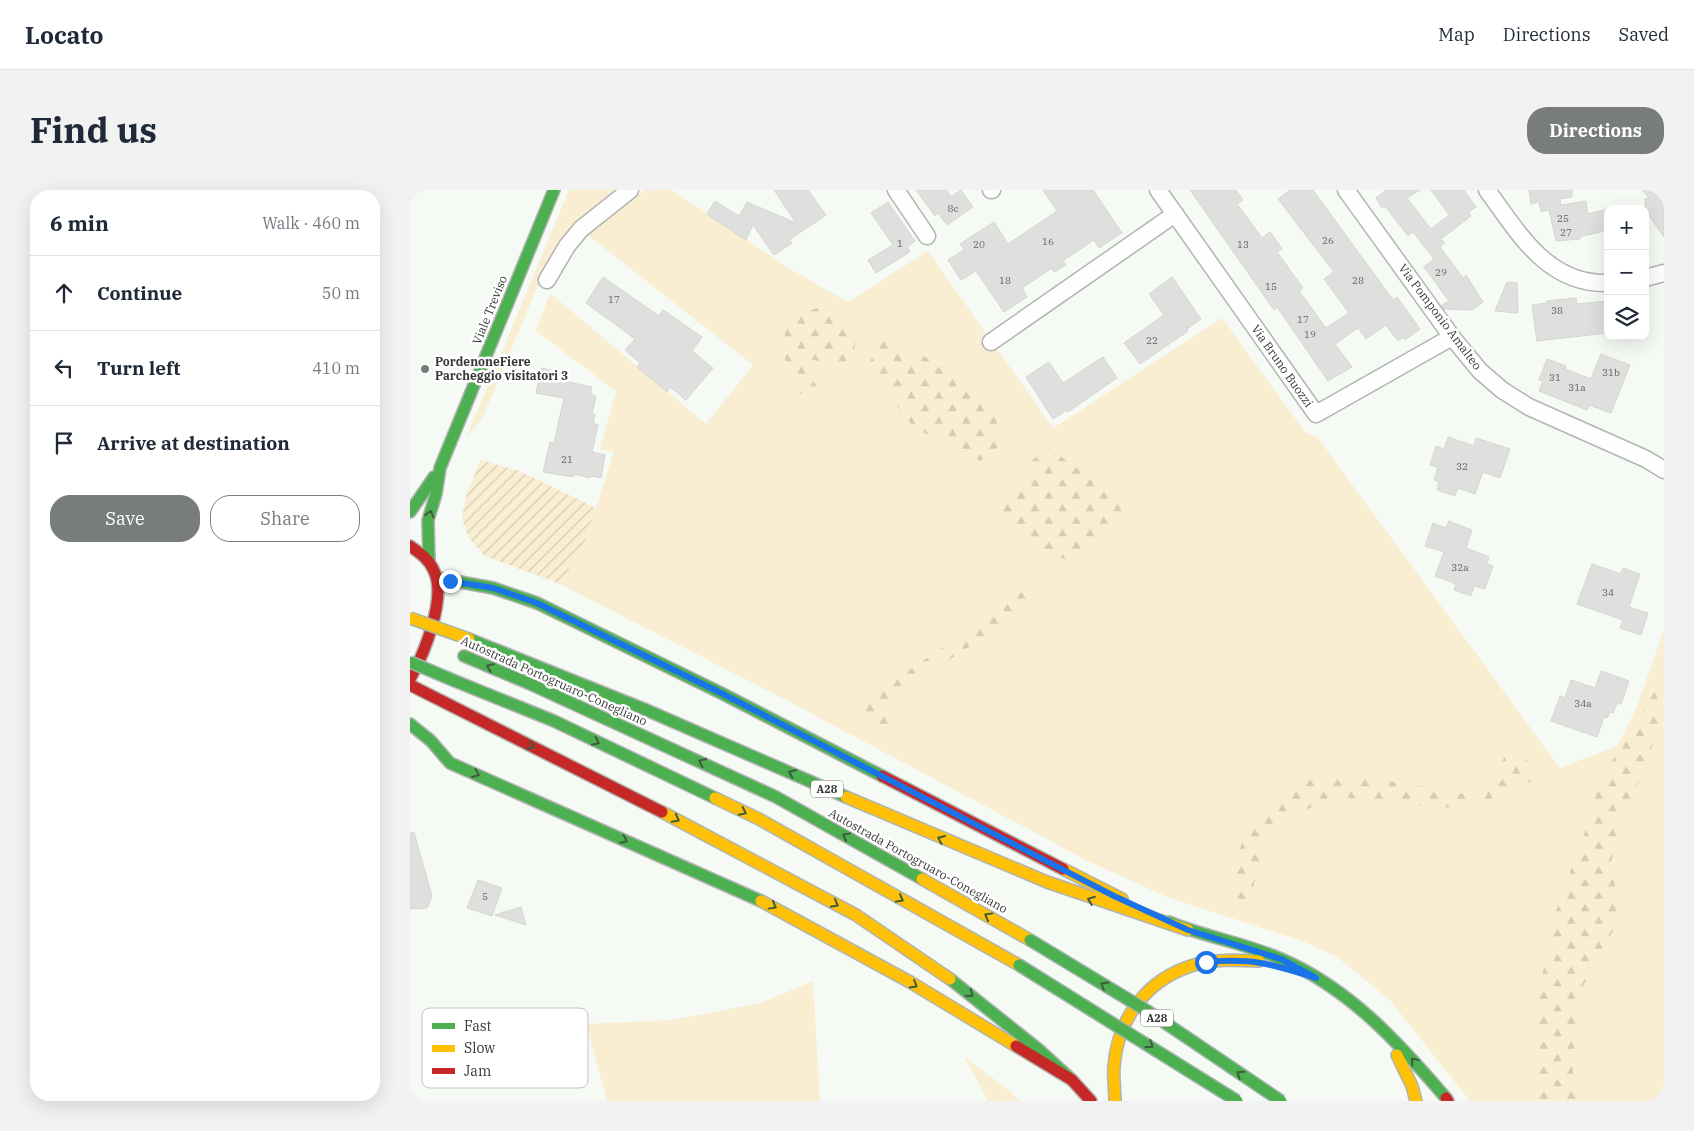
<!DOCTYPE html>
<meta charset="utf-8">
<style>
body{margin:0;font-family:"IBM Plex Serif",serif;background:#f2f2f3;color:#1f2937}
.controls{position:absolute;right:15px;top:15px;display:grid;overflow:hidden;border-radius:10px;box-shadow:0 5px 20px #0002}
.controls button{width:45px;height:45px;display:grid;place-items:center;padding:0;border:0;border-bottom:1px solid #e0e1e3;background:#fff;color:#1f2937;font:25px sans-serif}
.stop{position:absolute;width:15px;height:15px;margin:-11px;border:4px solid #1a73e8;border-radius:50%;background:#fff}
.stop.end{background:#1a73e8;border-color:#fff;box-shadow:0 1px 5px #0008}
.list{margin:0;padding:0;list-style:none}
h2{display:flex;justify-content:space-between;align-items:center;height:65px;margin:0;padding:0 20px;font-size:21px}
h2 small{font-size:16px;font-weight:400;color:#747a83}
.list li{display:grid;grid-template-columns:32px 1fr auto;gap:15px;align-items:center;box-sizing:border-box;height:75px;padding:0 20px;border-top:1px solid #e0e1e3}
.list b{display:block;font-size:19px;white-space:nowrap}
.list em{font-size:16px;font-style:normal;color:#747a83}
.actions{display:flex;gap:10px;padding:15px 20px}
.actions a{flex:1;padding:11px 0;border:1px solid #797d79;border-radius:20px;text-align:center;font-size:18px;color:#797d79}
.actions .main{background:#797d79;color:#fff}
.icon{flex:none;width:28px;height:28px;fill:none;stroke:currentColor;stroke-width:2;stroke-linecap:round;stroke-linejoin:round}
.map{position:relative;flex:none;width:1254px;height:911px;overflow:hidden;border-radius:20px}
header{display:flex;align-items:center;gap:30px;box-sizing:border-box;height:70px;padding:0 25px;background:#fff;border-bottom:1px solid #e0e1e3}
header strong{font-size:24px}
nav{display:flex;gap:28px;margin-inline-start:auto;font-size:18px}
.intro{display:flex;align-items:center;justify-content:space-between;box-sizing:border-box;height:120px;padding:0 30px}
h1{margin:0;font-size:35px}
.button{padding:12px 22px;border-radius:20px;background:#797d79;color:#fff;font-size:18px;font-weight:700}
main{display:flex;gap:30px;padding:0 30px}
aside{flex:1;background:#fff;border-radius:20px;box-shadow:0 5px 20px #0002}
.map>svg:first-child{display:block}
</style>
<header>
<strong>Locato</strong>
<nav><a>Map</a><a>Directions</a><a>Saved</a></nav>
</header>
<div class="intro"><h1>Find us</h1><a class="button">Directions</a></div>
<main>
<aside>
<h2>6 min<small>Walk · 460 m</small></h2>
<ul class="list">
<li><svg class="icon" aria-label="ahead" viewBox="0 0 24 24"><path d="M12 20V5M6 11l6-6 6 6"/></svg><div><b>Continue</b></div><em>50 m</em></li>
<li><svg class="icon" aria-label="left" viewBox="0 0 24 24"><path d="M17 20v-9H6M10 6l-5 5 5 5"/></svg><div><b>Turn left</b></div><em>410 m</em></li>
<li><svg class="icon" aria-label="arrive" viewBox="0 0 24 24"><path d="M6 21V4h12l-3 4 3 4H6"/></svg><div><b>Arrive at destination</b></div></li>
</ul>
<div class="actions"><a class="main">Save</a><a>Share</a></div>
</aside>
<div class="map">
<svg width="1254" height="911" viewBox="0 0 1254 911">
<defs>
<pattern id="forest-firs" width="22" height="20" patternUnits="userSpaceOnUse" patternTransform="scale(1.25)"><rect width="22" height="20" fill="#f9edd2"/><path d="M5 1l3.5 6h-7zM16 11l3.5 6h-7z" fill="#d6ccb5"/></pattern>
<pattern id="garden-furrows" width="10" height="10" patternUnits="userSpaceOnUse" patternTransform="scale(1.25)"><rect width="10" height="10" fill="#f9edd2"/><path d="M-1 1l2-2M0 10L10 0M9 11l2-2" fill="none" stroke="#d6ccb5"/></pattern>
</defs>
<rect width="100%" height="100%" fill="#f6faf5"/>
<g fill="#f9edd2">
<path d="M159 0H211L148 59 126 100 73 227 56 248Z"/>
<path d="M235 0H262L383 81 438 112 518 61 643 238 812 128 895 242 908 248 1150 578 1207 556 1226 519 1254 440V911H1060L979 809 927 767 895 752 757 707 678 671 376 510 150 394 175 352 204 262 190 259 206 201 126 141 140 103 296 234 343 175 178 45Z"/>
<path d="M403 791 410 911H197L176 834 262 830 351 813Z"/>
<path d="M554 866 601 902 609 911H578Z"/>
</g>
<g fill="url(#forest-firs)">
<path d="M409 117 435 126 448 143 442 169 428 175 399 169V185L413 205 386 203 372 160 378 131Z"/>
<path d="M470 150 517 168 546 186 585 226 591 255 570 271 540 254 505 239 458 176Z"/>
<path d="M639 258 715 313 727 312 695 344 683 361 657 370 627 357 603 339 588 314C601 302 617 289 621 271Z"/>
<path d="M622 395 629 412 492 500 473 546 458 536 442 520Z"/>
<path d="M1247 498 1254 499V515L1240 564 1208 642 1200 677 1208 708 1206 735 1167 807 1163 882 1166 911H1123L1125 820 1146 721 1177 636 1185 599Z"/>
<path d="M1096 564 1117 569 1123 590 1095 606 1034 618 921 606 870 635 850 651 851 672 836 719 821 700C823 683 834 636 845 624 856 611 890 591 907 588 934 582 988 593 1017 597 1039 601 1053 607 1076 603Z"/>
</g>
<path fill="url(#garden-furrows)" d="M71 270 109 281 186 318 175 352 150 394 75 366 58 347 52 328 57 302Z"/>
<g fill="#dfe0dd" stroke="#d4d6d2">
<path d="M364 0H398L416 25 379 50 382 53 364 65 343 35 336 50 297 24 305 11 329 26 337 12 386 33Z"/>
<path d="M506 0H536L541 7 551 0 563 17 537 35 528 23 525 26Z"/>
<path d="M633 0H683L712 43 689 58 684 50 653 71 656 75 644 82 642 78 612 98 617 107 594 122 566 81 551 90 538 70 554 60 550 54 584 32 598 54 647 21Z"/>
<path d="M780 0H826L833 10 827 14 852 48 860 42 872 59 867 62 893 98 889 101 916 138 939 123 914 89 924 82 868 9 880 0H903L983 110 987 107 1010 139 995 150 993 147 988 151 976 135 956 149 948 138 925 154 942 177 918 191 867 117 864 120Z"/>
<path d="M976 0H1010L997 8 1021 39 1039 25 1021 0H1054L1066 17 1059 22 1061 26 1031 49 1035 53 1030 57 1053 88 1056 85 1073 112 1062 120 1034 119 1032 115 1039 111 1014 77 1024 69 1003 42 998 46 975 16 972 18 966 8Z"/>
<path d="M1119 0H1162V7L1150 9 1151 15 1176 11 1178 24 1198 19V40L1169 47 1170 49 1146 51 1139 20 1131 22 1129 12 1121 14Z"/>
<path d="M1232 0H1254V47L1235 20V9L1239 8Z"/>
<path d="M478 12 505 51 497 57 500 62 466 83 458 70 483 55 461 23Z"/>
<path d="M193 87 249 126 253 120 292 147 282 161 303 178 276 210 260 197 257 202 227 177 230 173 215 160 225 149 176 113Z"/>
<path d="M762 87 791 129 777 139 778 141 730 174 714 153 754 125 739 104Z"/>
<path d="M1097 92 1107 93 1108 123 1085 121Z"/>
<path d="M1166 108 1167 114 1198 111V143L1127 151 1122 115 1137 113V111Z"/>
<path d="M1191 164 1220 175 1201 223 1179 215 1177 220 1129 201 1133 191 1129 190 1137 169 1156 176 1155 179 1181 189Z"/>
<path d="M693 167 707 188 658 222 657 220 643 229 616 187 639 172 653 193Z"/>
<path d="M131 178 159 184 158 192 182 197 180 204 186 206 182 224 185 225 183 233 188 235 182 262 195 265 191 288 182 286 180 288 164 284 163 287 133 282 140 252 144 253 154 208 126 203Z"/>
<path d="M1038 247 1064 256 1066 248 1100 259 1090 288 1073 282 1065 304 1048 298 1045 306 1027 300 1029 292 1024 290 1028 277 1020 275 1026 256 1034 259Z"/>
<path d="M1039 331 1062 340 1056 358 1079 367 1077 374 1083 376 1075 399 1064 396 1061 406 1044 400 1046 394 1025 386 1034 362 1015 356 1023 333 1036 338Z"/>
<path d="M1182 374 1211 384 1213 378 1230 384 1219 417 1238 423 1231 445 1210 438 1213 430 1167 414Z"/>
<path d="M1191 481 1219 491 1211 514 1207 513 1203 523 1200 522 1197 528 1194 527 1187 547 1141 531 1150 506 1155 508 1161 490 1185 498Z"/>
<path d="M4 642 22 706 17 718 0 719V643Z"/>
<path d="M68 690 92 698 82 726 57 718Z"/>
<path d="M111 717 116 735 85 725Z"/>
</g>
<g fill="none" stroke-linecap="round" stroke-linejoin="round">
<defs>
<g id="street">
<path d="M486 0 517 46"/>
<path d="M581 0H582"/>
<path d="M748 0 906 224 1042 147"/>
<path d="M936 0 1042 147 1070 181 1092 200 1119 217 1236 269 1254 280"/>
<path d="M1077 0C1108 42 1137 95 1198 93"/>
<path d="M1235 88 1254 83"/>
<path d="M137 90 157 56 171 39 220 0"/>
<path d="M581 152 765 24"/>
</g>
<g id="fast">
<path d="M0 322 24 287"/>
<path d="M19 370 18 330 26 304 30 278 144 0"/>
<path d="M28 388 83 398 127 413 311 503 472 586"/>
<path d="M59 449 234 519 436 607"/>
<path d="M54 466 118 493 366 607 512 689"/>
<path d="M45 491 144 531 305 608"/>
<path d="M0 534 21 551 40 573 351 711"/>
<path d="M759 732C795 747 835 753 871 769 939 798 989 853 1036 908"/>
<path d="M540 789 628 859 662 890"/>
</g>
<g id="slow">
<path d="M436 607 637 692 778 740"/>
<path d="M305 608 349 629 609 775"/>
<path d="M252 622 446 725 540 789"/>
<path d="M653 679 712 709"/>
<path d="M512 689 620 750"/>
<path d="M351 711 500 792 606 856"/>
<path d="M987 865 1002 896 1006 911"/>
<path d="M705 911C705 900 703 888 704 876 708 828 737 789 784 775 805 769 827 770 849 771"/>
</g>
<g id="jam">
<path d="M0 356C10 363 19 369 24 381 37 408 14 464 0 489"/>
<path d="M0 495 252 622"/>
<path d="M472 586 653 679"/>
<path d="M606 856 662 890 681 911"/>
<path d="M1036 908 1038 911"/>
</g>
</defs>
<use href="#street" stroke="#b1b4b1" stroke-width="19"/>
<use href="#fast" stroke="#b1b4b1" stroke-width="14"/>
<use href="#slow" stroke="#b1b4b1" stroke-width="14"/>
<use href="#jam" stroke="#b1b4b1" stroke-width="14"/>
<use href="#street" stroke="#fefefe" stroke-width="16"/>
<use href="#fast" stroke="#4caf50" stroke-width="11"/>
<use href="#slow" stroke="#ffc107" stroke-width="11"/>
<use href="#jam" stroke="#c62828" stroke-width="11"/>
<defs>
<g id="fast-bridge">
<path d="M0 472 45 491"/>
<path d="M620 750 739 822 871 911"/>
<path d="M609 775 827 911"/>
</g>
<path id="slow-bridge" d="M0 428 59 449"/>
</defs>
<use href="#fast-bridge" stroke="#a1b5ae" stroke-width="14" stroke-linecap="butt"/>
<use href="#slow-bridge" stroke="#a1b5ae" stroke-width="14" stroke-linecap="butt"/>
<use href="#fast-bridge" stroke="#4caf50" stroke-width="11"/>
<use href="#slow-bridge" stroke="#ffc107" stroke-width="11"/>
</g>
<defs><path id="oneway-chevron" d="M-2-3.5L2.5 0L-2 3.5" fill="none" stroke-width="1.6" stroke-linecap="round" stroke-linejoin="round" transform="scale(1.25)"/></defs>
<g stroke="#3d5c3e">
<use href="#oneway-chevron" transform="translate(20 324) rotate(-75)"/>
<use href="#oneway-chevron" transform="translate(80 477) rotate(-157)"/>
<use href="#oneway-chevron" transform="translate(186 552) rotate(26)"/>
<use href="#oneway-chevron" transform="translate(121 556) rotate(27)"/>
<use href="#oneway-chevron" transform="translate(292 572) rotate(-155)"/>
<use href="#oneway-chevron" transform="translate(382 583) rotate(-156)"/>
<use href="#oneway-chevron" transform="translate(66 584) rotate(24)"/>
<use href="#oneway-chevron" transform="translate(333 622) rotate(26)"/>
<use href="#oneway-chevron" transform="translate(266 629) rotate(28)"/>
<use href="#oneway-chevron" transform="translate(436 646) rotate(-151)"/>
<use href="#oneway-chevron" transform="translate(531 649) rotate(-157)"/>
<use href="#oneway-chevron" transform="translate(214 650) rotate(24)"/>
<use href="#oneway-chevron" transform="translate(490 709) rotate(29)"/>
<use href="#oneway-chevron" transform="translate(681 710) rotate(-159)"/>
<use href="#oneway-chevron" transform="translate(425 714) rotate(28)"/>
<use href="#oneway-chevron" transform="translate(363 716) rotate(29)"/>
<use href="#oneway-chevron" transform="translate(578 726) rotate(-151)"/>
<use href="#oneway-chevron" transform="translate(504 795) rotate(31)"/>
<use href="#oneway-chevron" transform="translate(694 795) rotate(-149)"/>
<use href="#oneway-chevron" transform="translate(560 804) rotate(39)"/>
<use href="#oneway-chevron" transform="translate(740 855) rotate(33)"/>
<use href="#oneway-chevron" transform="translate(1004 871) rotate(-130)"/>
<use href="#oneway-chevron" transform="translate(830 884) rotate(-146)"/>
</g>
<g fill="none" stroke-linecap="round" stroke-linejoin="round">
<path stroke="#1a73e8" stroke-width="6" d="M40 391 83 398 127 413 311 503 704 706 778 740 871 769 906 788C862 774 843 768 796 772"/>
</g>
<circle fill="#797d79" stroke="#fff" stroke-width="2" cx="15" cy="179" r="5"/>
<g text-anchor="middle" stroke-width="5" stroke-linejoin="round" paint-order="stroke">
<g font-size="10" fill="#616460">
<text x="543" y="22">8c</text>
<text x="1153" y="32">25</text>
<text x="1156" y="46">27</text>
<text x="918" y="54">26</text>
<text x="638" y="55">16</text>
<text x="490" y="57">1</text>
<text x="569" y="58">20</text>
<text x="833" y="58">13</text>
<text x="1031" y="86">29</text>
<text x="595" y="94">18</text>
<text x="948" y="94">28</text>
<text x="861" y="100">15</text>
<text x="204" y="113">17</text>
<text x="1147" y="124">38</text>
<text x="893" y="133">17</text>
<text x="900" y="148">19</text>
<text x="742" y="154">22</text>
<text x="1201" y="186">31b</text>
<text x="1145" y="191">31</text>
<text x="1167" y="201">31a</text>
<text x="157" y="273">21</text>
<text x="1052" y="280">32</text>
<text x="1050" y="381">32a</text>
<text x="1198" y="406">34</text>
<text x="1173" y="517">34a</text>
<text x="75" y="710">5</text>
</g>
<g fill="#fff" stroke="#727472" stroke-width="1">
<rect x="401" y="590.5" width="32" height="17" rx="4"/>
<rect x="731" y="819.5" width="32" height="17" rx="4"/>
</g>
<g font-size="11" font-weight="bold" fill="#363936">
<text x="417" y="603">A28</text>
<text x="747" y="832">A28</text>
</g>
<g font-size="12" fill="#363936" stroke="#fff">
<text transform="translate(80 120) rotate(-68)" y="4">Viale Treviso</text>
<text transform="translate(1030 127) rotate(53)" y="4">Via Pomponio Amalteo</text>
<text transform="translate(872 176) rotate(55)" y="4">Via Bruno Buozzi</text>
<text transform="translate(144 491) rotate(24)" y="4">Autostrada Portogruaro-Conegliano</text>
<text transform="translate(508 671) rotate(29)" y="4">Autostrada Portogruaro-Conegliano</text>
</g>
<g font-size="12" font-weight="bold" fill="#363936" stroke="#fff" text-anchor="start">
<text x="25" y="176">PordenoneFiere<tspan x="25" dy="14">Parcheggio visitatori 3</tspan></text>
</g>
</g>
<rect x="12" y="818" width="166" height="80" rx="8" fill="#fff" stroke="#c3c4c3" stroke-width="1"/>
<rect x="22" y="833" width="23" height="6" fill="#4caf50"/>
<rect x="22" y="855" width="23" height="7" fill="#ffc107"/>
<rect x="22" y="878" width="23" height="6" fill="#c62828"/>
<g font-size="14" fill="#363936">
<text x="54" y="841">Fast</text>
<text x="54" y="863">Slow</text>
<text x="54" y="886">Jam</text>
</g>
</svg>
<div class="controls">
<button>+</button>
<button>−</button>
<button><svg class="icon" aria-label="layers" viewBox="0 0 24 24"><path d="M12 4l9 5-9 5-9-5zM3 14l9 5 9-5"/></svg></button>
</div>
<div class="stop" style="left:796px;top:772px"></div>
<div class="stop end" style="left:40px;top:391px"></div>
</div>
</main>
